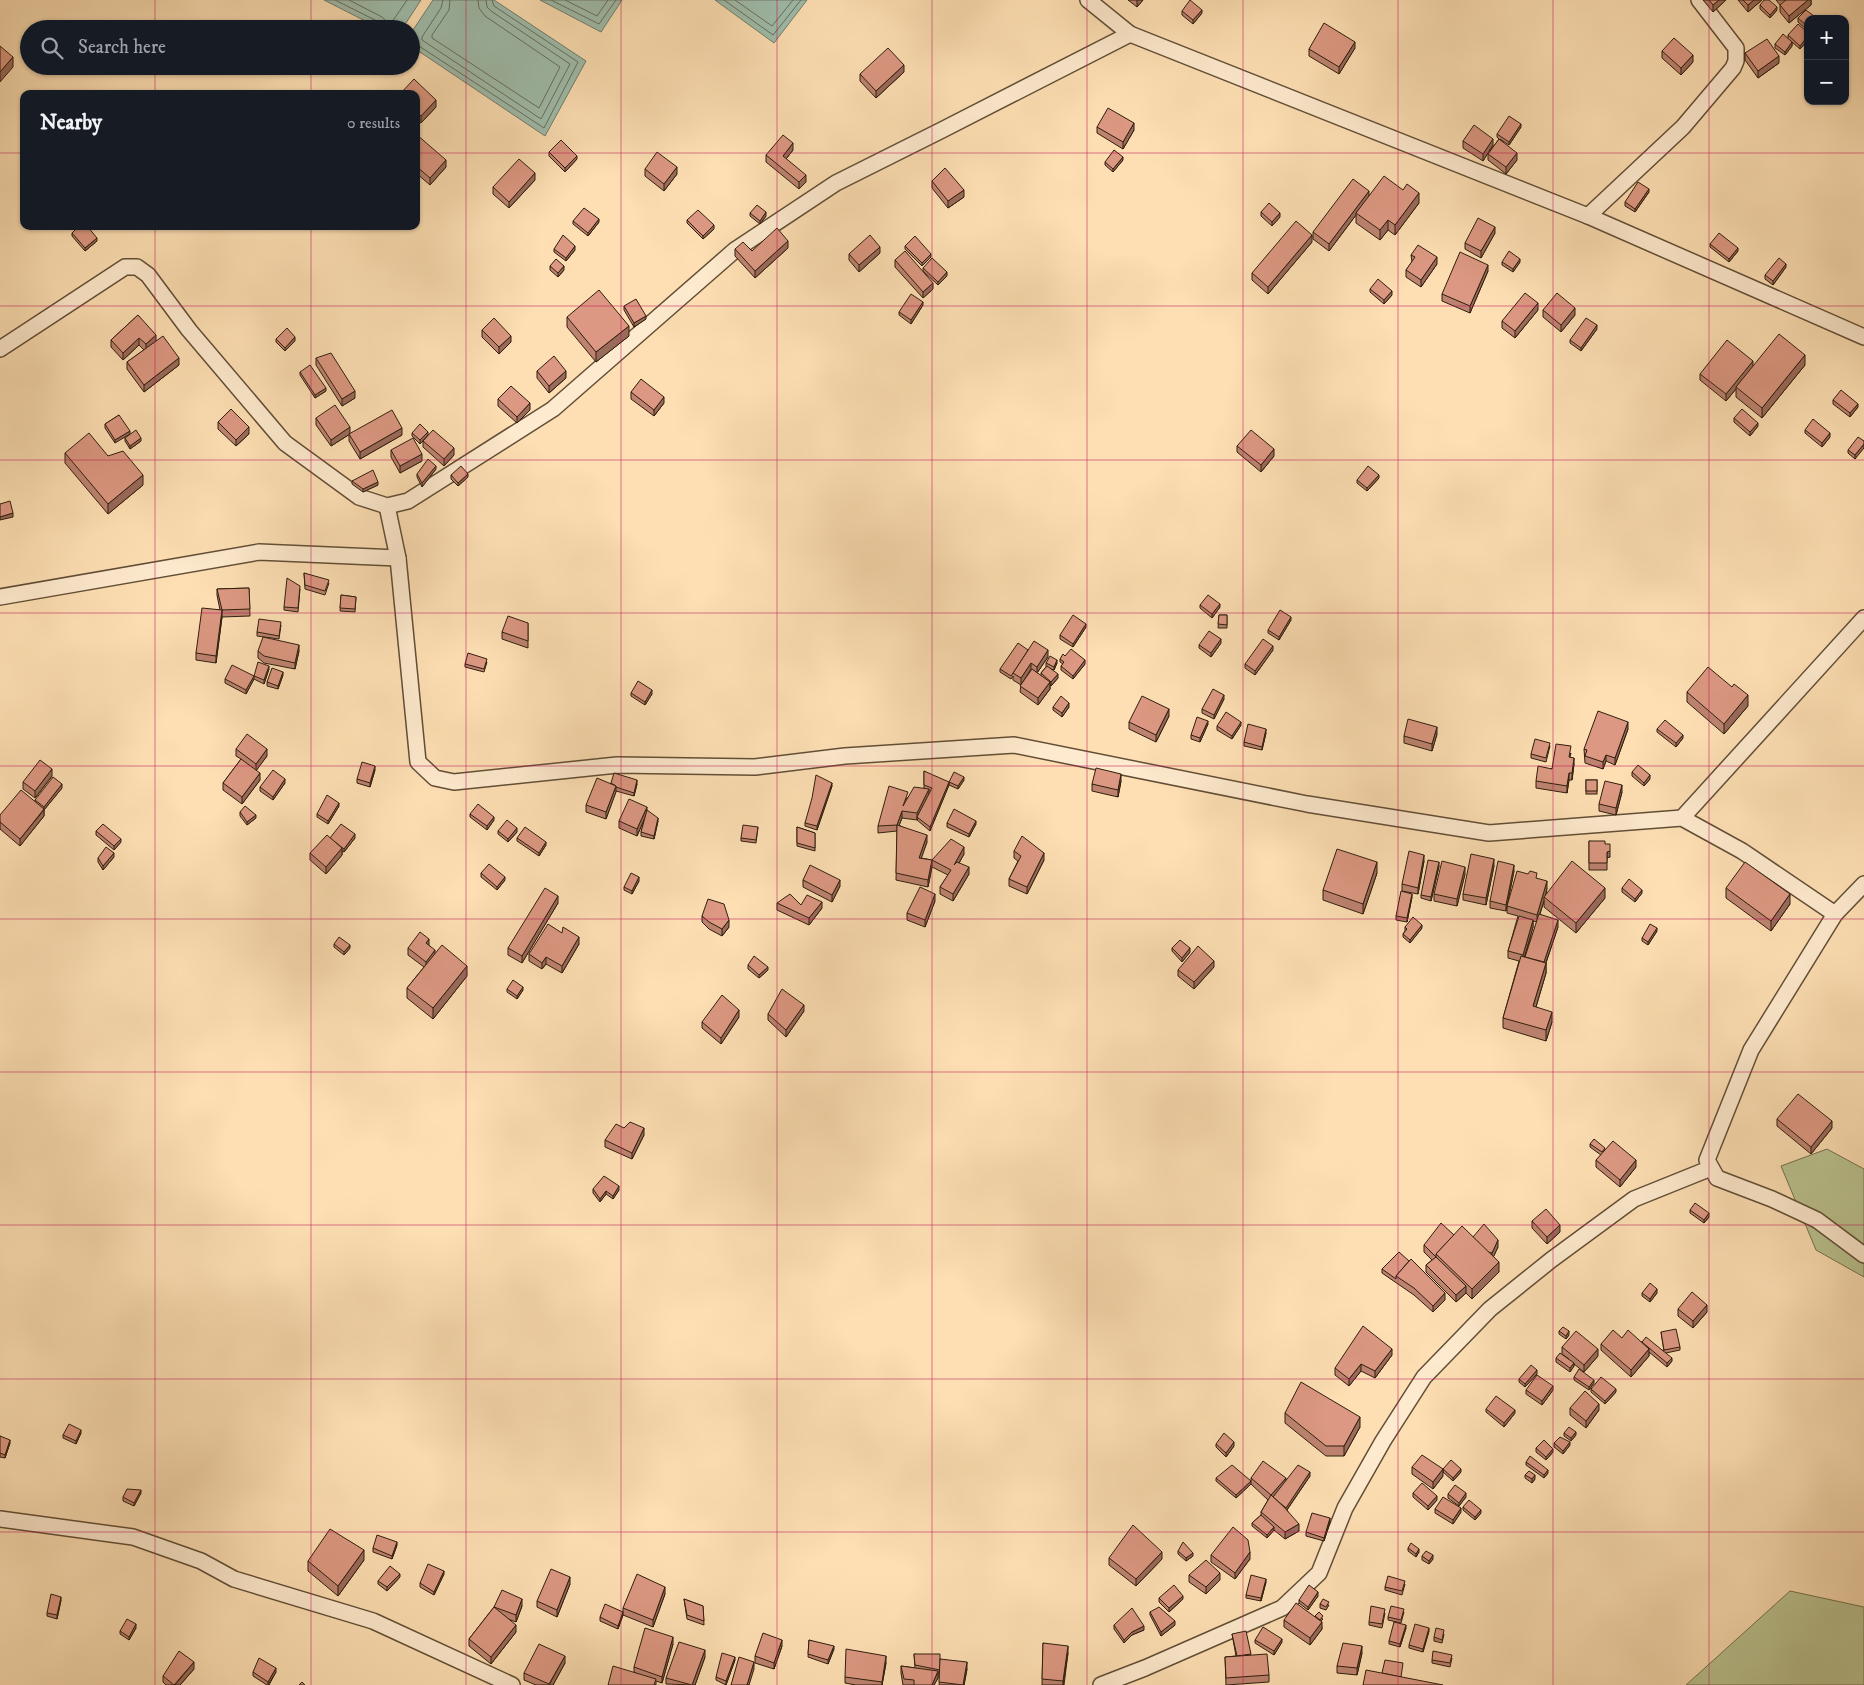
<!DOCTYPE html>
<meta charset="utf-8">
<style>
body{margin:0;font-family:"IM FELL DW Pica",serif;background:#20242c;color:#f1f3f6}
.controls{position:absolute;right:15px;top:15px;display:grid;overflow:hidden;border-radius:10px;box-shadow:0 1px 4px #0004}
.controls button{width:45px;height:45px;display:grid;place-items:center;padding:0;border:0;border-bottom:1px solid #363941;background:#171b24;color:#f1f3f6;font:25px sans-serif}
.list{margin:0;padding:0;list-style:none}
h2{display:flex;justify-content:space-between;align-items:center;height:65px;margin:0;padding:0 20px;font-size:21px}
h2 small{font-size:16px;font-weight:400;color:#9ea1a6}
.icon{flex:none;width:28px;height:28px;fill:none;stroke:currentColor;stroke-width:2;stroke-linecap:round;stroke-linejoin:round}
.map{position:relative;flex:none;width:1864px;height:1685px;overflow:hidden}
.search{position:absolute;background:#171b24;box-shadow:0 1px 4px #0004;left:20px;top:20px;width:400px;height:55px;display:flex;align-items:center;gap:12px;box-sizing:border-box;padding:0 18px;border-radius:28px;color:#9ea1a6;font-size:19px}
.panel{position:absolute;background:#171b24;box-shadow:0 1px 4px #0004;left:20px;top:90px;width:400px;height:140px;border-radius:10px}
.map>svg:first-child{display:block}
</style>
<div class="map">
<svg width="1864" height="1685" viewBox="0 0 1864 1685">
<rect width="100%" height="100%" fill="#fddfb3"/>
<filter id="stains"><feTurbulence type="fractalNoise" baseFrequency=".004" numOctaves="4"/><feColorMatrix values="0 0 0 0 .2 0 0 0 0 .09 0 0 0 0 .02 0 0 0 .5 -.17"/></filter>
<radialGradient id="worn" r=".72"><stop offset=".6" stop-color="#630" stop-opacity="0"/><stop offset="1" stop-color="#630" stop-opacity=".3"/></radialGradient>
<g fill="#bac390" stroke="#74704e">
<path d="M1827 1149 1864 1169V1277L1816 1250 1781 1166Z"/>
<path d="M1790 1591 1864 1607V1685H1686Z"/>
</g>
<g fill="#9fbdac" stroke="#727d6c">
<path d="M324 0H421L402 29H381Z"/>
<path d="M433 0H494L586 61 545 136 411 46V33Z"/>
<path d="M540 0H622L601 32Z"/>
<path d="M715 0H807L774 43Z"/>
</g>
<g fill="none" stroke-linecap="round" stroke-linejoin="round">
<g stroke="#676e5c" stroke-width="1">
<path d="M335 0 379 22 382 29"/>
<path d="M349 0 382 17 390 25 407 0"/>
<path d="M443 0 441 8 422 37V40L541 119 570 64 491 11 487 7 486 0"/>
<path d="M450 0 449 10 432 35V38L539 108 560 67 485 16 479 8 478 0"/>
<path d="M551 0 599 24 616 0"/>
<path d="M565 0 597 16 608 0"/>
<path d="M724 0 773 35 801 0"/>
<path d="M735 0 772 26 793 0"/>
<path d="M411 43 416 44 544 128 578 62 494 6 492 0"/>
</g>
<defs>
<g id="street">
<path d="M1088 0 1130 34 1588 216 1864 337"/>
<path d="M1588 216 1683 127 1733 68 1736 61V48L1699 0"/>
<path d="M0 349 125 267H137L148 275 189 330 285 443 359 497 387 506 408 501 553 409 735 250 836 183 942 130 1130 34"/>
<path d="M387 506 398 558 418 762 435 778 454 782 617 765 755 767 845 756 1014 745 1307 804 1489 833 1682 818 1742 851 1835 914"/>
<path d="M0 597 259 552 398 558"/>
<path d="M1682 818 1864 618"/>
<path d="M1864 884 1835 914 1751 1050 1707 1160 1717 1178 1772 1199 1817 1220 1864 1255"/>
<path d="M0 1519 133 1537 201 1561 234 1579 373 1621 512 1685"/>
<path d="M1101 1685 1145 1668 1282 1608 1319 1573 1345 1508 1383 1441 1424 1377 1490 1309 1551 1260 1634 1199 1711 1168"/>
</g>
</defs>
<use href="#street" stroke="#624e36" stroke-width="18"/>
<use href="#street" stroke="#feeace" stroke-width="15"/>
</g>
<g fill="#bd8370" stroke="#2f1e0d" fill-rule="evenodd">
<path d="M1128 0H1143L1137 7Z"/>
<path d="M1703 0H1726L1713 12Z"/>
<path d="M1738 0H1762L1748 12Z"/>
<path d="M1776 0H1811V5L1789 23 1780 12V5Z"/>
<path d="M1760 5 1777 10 1770 18 1760 9Z"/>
<path d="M1182 11 1202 13 1193 24 1182 15Z"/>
<path d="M1798 18 1814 19H1808V27L1806 29 1798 22Z"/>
<path d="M1788 35H1806L1808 40 1800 49 1792 42V46L1785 55 1775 48V44L1788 38Z"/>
<path d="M1355 48 1339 74 1309 56V49Z"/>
<path d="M1662 51 1693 62 1681 75 1662 58Z"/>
<path d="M1745 53 1779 63 1758 78 1745 60Z"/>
<path d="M904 72 876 98 860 81V74Z"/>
<path d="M416 94 436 107 421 123 416 119Z"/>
<path d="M1097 127 1134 130 1123 149 1097 133Z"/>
<path d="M1521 127 1509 145 1500 139 1517 160 1506 174 1488 160V154L1499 139 1497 137V134Z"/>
<path d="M416 134 446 167 430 185 416 173Z"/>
<path d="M1463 141 1493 145 1483 161 1463 148Z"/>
<path d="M793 150 786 159 806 182 799 189 766 162V155Z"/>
<path d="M549 152 577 159 565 172 549 156Z"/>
<path d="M1123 160 1113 172 1105 165V162Z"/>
<path d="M645 169 677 174 664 191 645 176Z"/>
<path d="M535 180 509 208 493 194V187Z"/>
<path d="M932 181 964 197 948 208 932 188Z"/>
<path d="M1649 192 1635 212 1625 206V202Z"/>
<path d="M1369 195 1419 203 1395 235 1388 230 1380 240 1356 223V215L1329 251 1313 239V232Z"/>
<path d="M1261 212 1280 217 1272 226 1261 216Z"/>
<path d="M750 213 766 216 760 224 750 216Z"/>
<path d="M687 220 714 229 703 239 687 223Z"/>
<path d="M573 221 599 222 588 236 573 224Z"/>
<path d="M72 233 97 241 85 251 72 236Z"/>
<path d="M1495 233 1481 258 1465 249V243Z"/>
<path d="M1312 242 1268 294 1252 280V273Z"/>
<path d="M1710 244 1738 251 1729 262 1710 247Z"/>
<path d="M905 246 931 257 922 266 905 249Z"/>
<path d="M788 248 755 278 735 256V249L752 251Z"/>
<path d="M554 249 575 250 566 261 554 252Z"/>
<path d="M880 253 859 272 849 260V254Z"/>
<path d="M1411 255 1437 264 1421 287 1406 277V270L1412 262Z"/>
<path d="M895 260 933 289 923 298 895 267Z"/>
<path d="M1502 262H1520L1513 272 1502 265Z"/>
<path d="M550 266 564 270 558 277 550 270Z"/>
<path d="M1786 267 1773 285 1765 279V275Z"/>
<path d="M923 268 947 276 938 285 923 271Z"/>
<path d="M1488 271 1470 313 1442 301V294Z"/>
<path d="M1370 289 1392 295 1384 304 1370 292Z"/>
<path d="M923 305 911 324 899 315V312Z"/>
<path d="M624 306 646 319 634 327 624 310Z"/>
<path d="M1538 310 1515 338 1502 328V321Z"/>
<path d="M1543 310 1575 315 1561 332 1543 317Z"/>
<path d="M138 315 156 341 179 365 144 392 127 369V362L144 350 139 345 123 360 111 347V340Z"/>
<path d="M567 317 629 336 596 362 567 327Z"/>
<path d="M1597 329 1581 351 1570 343V340Z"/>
<path d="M482 330 511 342 499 354 482 337Z"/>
<path d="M276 339 295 341 285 351 276 342Z"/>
<path d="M316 358 355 398 342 406 316 365Z"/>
<path d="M1805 365 1762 418 1736 397V389L1726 401 1700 380V374Z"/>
<path d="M537 371 566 378 549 393 537 378Z"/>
<path d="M300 372 326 391 315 398 300 375Z"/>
<path d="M631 392 664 403 654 416 631 399Z"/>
<path d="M498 399 530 410 517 423 498 406Z"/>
<path d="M1833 400 1858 407 1850 417 1833 404Z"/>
<path d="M119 415 115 443 105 428V424Z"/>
<path d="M316 418 350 434 331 446 316 425Z"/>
<path d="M1734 418 1758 426 1750 436 1734 422Z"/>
<path d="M218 422 249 434 236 446 218 429Z"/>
<path d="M1805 430 1830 437 1822 447 1805 433Z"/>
<path d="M412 433 428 435 420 444 412 436Z"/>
<path d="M349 434 402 435 360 459 349 441Z"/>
<path d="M125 438 141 441 130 449 125 441Z"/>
<path d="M423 441 454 455 444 466 423 447Z"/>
<path d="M1864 441 1855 459 1848 453V450Z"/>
<path d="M1237 446 1274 456 1261 472 1237 452Z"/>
<path d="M391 450 422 461 400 473 391 457Z"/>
<path d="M65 453 108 456 143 485 108 514 65 463Z"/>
<path d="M436 469 422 487 417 477V474Z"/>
<path d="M451 475 468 477 458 486 451 479Z"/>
<path d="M1379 478 1367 491 1357 483V480Z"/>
<path d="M352 481 378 485 363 492 352 484Z"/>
<path d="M304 573 329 583 325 595 305 589Z"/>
<path d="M249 588 250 616 222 617 216 663 196 660V653L220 610 217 595V589Z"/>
<path d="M300 589 298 612 284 610V607Z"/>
<path d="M341 595 356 597 355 612 340 611Z"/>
<path d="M1200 605 1220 607 1212 618 1200 608Z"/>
<path d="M1219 615H1227V628H1218Z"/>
<path d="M1291 620 1279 640 1268 633V630Z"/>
<path d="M528 623V648L502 639V632Z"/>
<path d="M281 625 279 639 257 636V632Z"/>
<path d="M1086 627 1073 647 1060 639V635Z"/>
<path d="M1221 643 1211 657 1199 648V645Z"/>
<path d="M1028 650 1048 657 1037 673 1041 676V673L1046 667V663H1057L1054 670 1051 669 1058 678 1051 686 1050 684V689L1038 705 1020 692 1021 685 1013 680V676L1011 679 1000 672V669Z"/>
<path d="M1273 650 1255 675 1245 668V664Z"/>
<path d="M258 651H299L295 669 264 663 258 658Z"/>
<path d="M1065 656 1085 664 1073 679 1061 670V666L1063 664 1060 662V659Z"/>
<path d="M487 662 484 672 465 667V664Z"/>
<path d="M269 669 264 684 254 679 246 694 225 683V679L254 676Z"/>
<path d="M283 675 278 689 267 686V682Z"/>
<path d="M1687 692 1748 706 1724 734 1687 702Z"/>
<path d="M631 693 652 694 645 705 631 696Z"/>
<path d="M1224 699 1214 719 1202 713V709Z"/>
<path d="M1053 707H1069L1062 717 1053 710Z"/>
<path d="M1169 716 1156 742 1129 729V722Z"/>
<path d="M1208 724 1200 742 1191 739V735Z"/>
<path d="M1241 725 1232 739 1217 730V726Z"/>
<path d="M1628 729 1615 765 1606 761 1603 769 1585 763 1584 749Z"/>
<path d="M1657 729 1683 738 1676 747 1657 732Z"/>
<path d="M1266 733 1262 750 1244 746V742Z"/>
<path d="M1437 734 1432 751 1404 743V736Z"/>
<path d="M1550 746 1546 762 1531 758V754Z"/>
<path d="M236 749 267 756 256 770 260 780 242 804 223 790V783L241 759 236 756Z"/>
<path d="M1571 753 1570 757 1574 764 1572 780H1569L1567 793 1536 788V781Z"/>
<path d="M375 770 370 787 357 783V779Z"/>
<path d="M924 771 949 785 930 831 917 820 902 818 899 825 927 842 921 858 932 860 964 854 959 863 969 874 953 901 940 894V887L948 875 932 867 928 887 896 880 897 831 878 833V826L908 797 924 788Z"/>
<path d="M1632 772 1650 779 1644 786 1632 776Z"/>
<path d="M52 776 35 798 23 789V782Z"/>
<path d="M964 780 958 789 949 785V782Z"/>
<rect x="1586" y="780" width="11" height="14"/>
<path d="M1121 781 1118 797 1092 791V784Z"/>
<path d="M285 783 273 800 260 791V787Z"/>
<path d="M611 783 637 784 634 796 616 791 606 819 586 812V805Z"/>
<path d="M832 786 817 830 805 826V823Z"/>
<path d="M62 788 44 810V816L20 846 0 829V815L35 802V800Z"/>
<path d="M1622 792 1616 815 1599 811V804Z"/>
<path d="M339 806 328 824 317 817V814Z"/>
<path d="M647 810 658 821 654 839 641 836V832L645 818 637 836 619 828V821Z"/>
<path d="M240 812 256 818 247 825 240 816Z"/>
<path d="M470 814 494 820 487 830 470 817Z"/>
<path d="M947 823 976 824 969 837 947 827Z"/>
<path d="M758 827 756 843 741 841V838Z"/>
<path d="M797 827 815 833V851L797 846Z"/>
<path d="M96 831 121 842 114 850 96 835Z"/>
<path d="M498 831 517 832 508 842 498 834Z"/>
<path d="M330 838H355L344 852 342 851V855L326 874 310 860V853Z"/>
<path d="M517 838 546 845 539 856 517 841Z"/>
<path d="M1589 841 1605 844 1610 857 1607 858V870H1589Z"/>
<path d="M1014 851 1044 860 1027 894 1009 886V879L1018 861 1014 858Z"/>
<path d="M114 857 103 870 98 862V858Z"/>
<path d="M1424 861 1418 894 1402 891V884Z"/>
<path d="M1439 866 1431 901 1421 898V895Z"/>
<path d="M1494 866 1486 905 1463 900V894Z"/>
<path d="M1514 871 1506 911 1490 908V901Z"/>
<path d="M481 873 505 880 497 890 481 877Z"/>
<path d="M1377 873 1363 914 1323 900V890Z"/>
<path d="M1465 874 1457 906 1434 901V894Z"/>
<path d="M1537 878 1547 888 1546 894 1605 898 1576 933 1544 907V901L1540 914 1558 927 1546 963V973L1536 1007 1552 1022 1546 1041 1503 1028V1018L1519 961 1508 958V951L1518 916 1507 913V906ZM1533 921 1537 922 1524 957 1533 927Z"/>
<path d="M803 880 840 886 832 902 803 887Z"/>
<path d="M639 881 632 894 624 890V887Z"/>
<path d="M1622 888 1642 893 1635 902 1622 892Z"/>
<path d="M1726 888 1790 904 1771 931 1726 898Z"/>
<path d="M1412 897 1407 922 1396 920V916Z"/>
<path d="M935 901 925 927 907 920V913Z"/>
<path d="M558 903 522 963 508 955V948Z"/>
<path d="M777 903 822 908 809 925 777 910Z"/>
<path d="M702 916 729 927 722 936 709 929 702 922Z"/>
<path d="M1405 927 1422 928 1410 943 1403 937V934L1405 931Z"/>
<path d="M1657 931 1648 945 1642 941V938Z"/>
<path d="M334 944 350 948 344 955 334 947Z"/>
<path d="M579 944 562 973 546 964 542 969 529 961V954Z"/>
<path d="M429 945 435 954 467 976 433 1019 407 998V988L424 967 408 955V948Z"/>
<path d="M1172 948 1190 952 1182 962 1172 951Z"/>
<path d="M748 965 768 970 759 978 748 969Z"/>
<path d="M1214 967 1194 989 1178 976V970Z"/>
<path d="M507 989 523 990 517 999 507 992Z"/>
<path d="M804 1011 786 1037 768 1020V1014Z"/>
<path d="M739 1017 721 1044 702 1028V1022Z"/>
<path d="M1777 1119 1832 1128 1811 1154 1777 1126Z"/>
<path d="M624 1128 644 1135 632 1159 605 1147V1140Z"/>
<path d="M1590 1144 1605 1150 1636 1167 1620 1187 1596 1167V1160L1601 1155 1590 1147Z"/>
<path d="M593 1189 619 1190 613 1199 606 1194 600 1202 593 1193Z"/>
<path d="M1690 1210 1709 1217 1704 1223 1690 1213Z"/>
<path d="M1532 1221 1560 1232 1547 1244 1532 1228Z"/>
<path d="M1454 1235 1473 1237 1498 1247 1493 1257 1499 1272 1472 1299 1466 1293 1456 1302 1426 1272V1265L1432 1260 1424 1252V1245Z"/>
<path d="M1409 1261 1445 1300 1433 1312 1414 1295 1382 1273V1269Z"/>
<path d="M1642 1293H1657L1650 1302 1642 1296Z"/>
<path d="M1678 1309 1707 1312 1693 1328 1678 1316Z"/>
<path d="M1559 1331 1569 1335 1566 1339 1559 1334Z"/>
<path d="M1661 1332 1680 1347V1350L1666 1353 1672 1361 1667 1367 1649 1352V1356L1631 1377 1601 1350V1344L1622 1338 1642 1342 1664 1351Z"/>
<path d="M1562 1347 1598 1356 1584 1372 1574 1364V1366L1570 1372 1556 1362V1358L1569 1359 1562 1354Z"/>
<path d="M1392 1355 1375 1378 1361 1371 1349 1386 1335 1375V1368Z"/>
<path d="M1537 1374 1525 1387 1519 1382V1379Z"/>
<path d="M1574 1377 1594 1383 1589 1390 1574 1380Z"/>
<path d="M1591 1389 1616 1392 1605 1404 1591 1392Z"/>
<path d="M1526 1390H1553L1542 1405 1526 1394Z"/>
<path d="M1570 1408 1599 1410 1586 1428 1570 1415Z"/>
<path d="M1486 1409 1515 1413 1504 1427 1486 1412Z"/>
<path d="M1285 1413 1360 1427 1344 1456H1326L1285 1423Z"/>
<path d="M81 1433 76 1444 63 1438V1435Z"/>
<path d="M1564 1433 1576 1435 1571 1441 1564 1436Z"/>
<path d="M0 1436 10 1443 5 1458 0 1457Z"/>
<path d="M1554 1443 1570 1445 1563 1454 1554 1447Z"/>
<path d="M1216 1444 1234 1446 1226 1457 1216 1447Z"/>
<path d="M1536 1448 1553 1452 1546 1460 1536 1452Z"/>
<path d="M1526 1462 1548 1473 1544 1478 1526 1465Z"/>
<path d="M1412 1467 1443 1476 1433 1489 1412 1474Z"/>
<path d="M1443 1469 1461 1472 1453 1481 1443 1472Z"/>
<path d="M1525 1475 1535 1479 1532 1483 1525 1478Z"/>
<path d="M1310 1476 1287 1510 1299 1531 1285 1539 1274 1530 1267 1538 1252 1526V1523L1261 1515V1512L1268 1500 1251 1484 1236 1498 1216 1481V1478L1251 1481V1478L1286 1480Z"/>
<path d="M141 1493 134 1506 123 1501V1497Z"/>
<path d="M1413 1493 1437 1500 1428 1510 1413 1497Z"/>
<path d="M1448 1494 1466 1497 1459 1506 1448 1498Z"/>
<path d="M1463 1507 1481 1513 1475 1520 1463 1510Z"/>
<path d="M1435 1509 1461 1512 1453 1524 1435 1513Z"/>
<path d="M1330 1522 1324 1541 1306 1536V1532Z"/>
<path d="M397 1545 392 1559 373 1552V1548Z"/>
<path d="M1408 1548 1419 1552 1416 1557 1408 1551Z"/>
<path d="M1178 1551 1193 1556 1186 1561 1178 1554Z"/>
<path d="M1211 1555 1250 1559 1235 1579 1211 1562Z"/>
<path d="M1422 1556 1433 1559 1429 1564 1422 1560Z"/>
<path d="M1109 1558 1162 1559 1136 1586 1109 1565Z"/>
<path d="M364 1560 338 1596 308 1571V1561Z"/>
<path d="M444 1574 434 1595 420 1587V1583Z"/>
<path d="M1189 1575 1220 1580 1206 1594 1189 1582Z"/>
<path d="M400 1577 387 1591 378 1584V1581Z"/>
<path d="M1266 1582 1261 1601 1246 1598V1595Z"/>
<path d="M570 1584 557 1617 537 1607V1601Z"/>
<path d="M1405 1584 1402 1595 1385 1590V1587Z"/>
<path d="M665 1594 653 1627 623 1615 618 1629 600 1621V1617L623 1612V1608Z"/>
<path d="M1318 1596 1308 1610 1299 1603V1600Z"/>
<path d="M1159 1598 1183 1599 1169 1612 1159 1602Z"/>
<path d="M684 1599 703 1606 704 1625 687 1619Z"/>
<path d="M61 1600 57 1619 47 1616V1613Z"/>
<path d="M1320 1604 1329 1605 1326 1610 1320 1608Z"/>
<path d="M522 1606 516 1622 508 1619 516 1632 491 1664 469 1646V1639L494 1607Z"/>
<path d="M1150 1612 1175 1625 1161 1636 1150 1615Z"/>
<path d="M1404 1612 1401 1623 1388 1620V1617Z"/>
<path d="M1385 1613 1382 1628 1369 1625V1622Z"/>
<path d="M1315 1616 1323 1619 1321 1621 1322 1629 1310 1645 1284 1627V1620L1315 1617Z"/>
<path d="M1114 1625 1144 1630 1132 1635 1124 1643 1114 1629Z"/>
<path d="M136 1628 129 1640 120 1634V1631Z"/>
<path d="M1406 1628 1400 1647 1389 1644V1641Z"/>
<path d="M1429 1631 1423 1652 1409 1648V1645Z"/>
<path d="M1232 1634 1269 1675V1682L1226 1685 1225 1657 1236 1656Z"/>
<path d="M1444 1634 1442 1643 1434 1641V1637Z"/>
<path d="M809 1640 834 1649 828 1664 808 1657Z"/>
<path d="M1255 1640 1282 1642 1274 1655 1255 1643Z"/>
<path d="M1043 1643 1068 1653 1064 1685H1042Z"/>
<path d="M673 1644 662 1683 656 1681V1685L634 1672V1667Z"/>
<path d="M782 1646 774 1669 755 1663V1656Z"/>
<path d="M1362 1653 1357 1675 1337 1673V1666Z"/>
<path d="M914 1654 940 1659 967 1669 964 1685H939L940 1674 938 1673V1678L934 1685H903L901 1673V1666L915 1668Z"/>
<path d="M705 1657 695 1685 666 1684V1678Z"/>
<path d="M1452 1658 1450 1667 1432 1663V1660Z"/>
<path d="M735 1660 726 1685 716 1680V1677Z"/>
<path d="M565 1663 553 1685H536L524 1680V1673Z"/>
<path d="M886 1663 882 1685H856L845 1683V1677Z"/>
<path d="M194 1669 180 1685H166L163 1682V1676Z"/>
<path d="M253 1672H276L269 1685H267L253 1676Z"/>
</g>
<g fill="#9a6a5b" stroke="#2f1e0d">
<path d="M1137 0H1143L1137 7Z"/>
<path d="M1719 0H1726L1713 12V5Z"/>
<path d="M1754 0H1762L1748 12V5Z"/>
<path d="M1808 0H1811V5L1789 23V16Z"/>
<path d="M1777 7V10L1770 18V15Z"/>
<path d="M1202 10V13L1193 24V20Z"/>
<path d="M1808 36V40L1800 49V46Z"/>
<path d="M1355 42V48L1339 74V67Z"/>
<path d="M1792 42V46L1785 55V52Z"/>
<path d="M1693 55V62L1681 75V68Z"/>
<path d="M1779 56V63L1758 78V71Z"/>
<path d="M13 57V67L0 82V72Z"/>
<path d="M904 65V72L876 98V91Z"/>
<path d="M436 100V107L421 123V116Z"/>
<path d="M1134 123V130L1123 149V142Z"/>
<path d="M1521 124V127L1509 145V142Z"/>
<path d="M1493 139V145L1483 161V154Z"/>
<path d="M793 143V150L783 163V156Z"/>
<path d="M1517 153V160L1506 174V167Z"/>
<path d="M577 156V159L565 172V168Z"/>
<path d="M1123 157V160L1113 172V169Z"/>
<path d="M446 160V167L430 185V178Z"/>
<path d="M677 167V174L664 191V184Z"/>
<path d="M535 173V180L509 208V202Z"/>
<path d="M806 175V182L799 189V182Z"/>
<path d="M1649 189V192L1635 212V209Z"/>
<path d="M964 190V197L948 208V201Z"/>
<path d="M1369 191V198L1356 213V215L1329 251V244Z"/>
<path d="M1419 193V203L1395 235V225Z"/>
<path d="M766 212V216L760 224V221Z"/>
<path d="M1280 213V217L1272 226V222Z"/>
<path d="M599 219V222L588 236V233Z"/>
<path d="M1388 220V230L1380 240V230Z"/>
<path d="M714 225V229L703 239V236Z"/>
<path d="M1495 227V233L1481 258V251Z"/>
<path d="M1312 235V242L1268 294V287Z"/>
<path d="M97 238V241L85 251V248Z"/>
<path d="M788 241V248L755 278V271Z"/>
<path d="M575 246V250L566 261V258Z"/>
<path d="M880 247V253L859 272V265Z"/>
<path d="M1738 248V251L1729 262V259Z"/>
<path d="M931 254V257L922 266V263Z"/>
<path d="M1437 257V264L1421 287V280Z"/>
<path d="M1520 259V262L1513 272V269Z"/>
<path d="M1786 264V267L1773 285V281Z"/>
<path d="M1488 265V271L1470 313V306Z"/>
<path d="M564 266V270L558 277V273Z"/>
<path d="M947 272V276L938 285V282Z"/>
<path d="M933 283V289L923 298V292Z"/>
<path d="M1392 291V295L1384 304V300Z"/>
<path d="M923 302V305L911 324V320Z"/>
<path d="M1538 303V310L1515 338V331Z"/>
<path d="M1575 308V315L1561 332V325Z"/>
<path d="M646 316V319L634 327V323Z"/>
<path d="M1597 325V329L1581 351V348Z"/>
<path d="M629 326V336L596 362V352Z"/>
<path d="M156 335V342L146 351V344Z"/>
<path d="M511 336V342L499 354V347Z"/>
<path d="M295 337V341L285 351V348Z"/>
<path d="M139 338V345L123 360V353Z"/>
<path d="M1805 355V365L1762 418V408Z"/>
<path d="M179 358V365L144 392V385Z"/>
<path d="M1753 361V368L1736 387V389L1726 401V394Z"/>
<path d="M566 371V378L549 393V386Z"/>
<path d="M326 388V391L315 398V395Z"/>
<path d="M355 391V398L342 406V399Z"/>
<path d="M664 397V403L654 416V410Z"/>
<path d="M530 403V410L517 423V417Z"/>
<path d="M1858 404V407L1850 417V413Z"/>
<path d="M1758 423V426L1750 436V432Z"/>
<path d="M249 427V434L236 446V440Z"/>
<path d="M350 427V434L331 446V440Z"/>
<path d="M402 428V435L360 459V452Z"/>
<path d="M130 431V434L115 443V440Z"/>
<path d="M428 432V435L420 444V440Z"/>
<path d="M1830 433V437L1822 447V443Z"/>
<path d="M141 438V441L130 449V446Z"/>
<path d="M1864 444V448L1855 459V455Z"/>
<path d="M454 448V455L444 466V459Z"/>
<path d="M1274 449V456L1261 472V465Z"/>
<path d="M422 454V461L400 473V466Z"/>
<path d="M436 466V469L422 487V483Z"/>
<path d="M468 474V477L458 486V483Z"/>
<path d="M143 475V485L108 514V504Z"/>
<path d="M1379 475V478L1367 491V488Z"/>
<path d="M378 482V485L363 492V489Z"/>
<path d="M13 513V517L0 520V517Z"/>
<path d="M1220 604V607L1212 618V614Z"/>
<path d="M222 610V617L216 663V656Z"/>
<path d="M1291 617V620L1279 640V637Z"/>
<path d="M1086 624V627L1073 647V644Z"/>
<path d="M1221 639V643L1211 657V653Z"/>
<path d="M299 645V651L295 669V663Z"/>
<path d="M1273 646V650L1255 675V671Z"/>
<path d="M1048 650V657L1037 673V667Z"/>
<path d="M1057 660V663L1054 670V667Z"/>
<path d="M1085 660V664L1073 679V676Z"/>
<path d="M1031 663V669L1021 685V678Z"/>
<path d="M269 666V669L264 684V680Z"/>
<path d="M283 672V675L278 689V686Z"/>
<path d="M1058 674V678L1051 686V682Z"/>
<path d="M254 676V679L246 694V690Z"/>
<path d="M1050 682V689L1038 705V698Z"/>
<path d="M652 690V694L645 705V702Z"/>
<path d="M1224 695V699L1214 719V715Z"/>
<path d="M1748 695V706L1724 734V724Z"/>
<path d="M1069 703V707L1062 717V713Z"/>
<path d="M1169 709V716L1156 742V735Z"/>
<path d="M1208 721V724L1200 742V738Z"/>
<path d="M1241 722V725L1232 739V736Z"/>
<path d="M1628 722V729L1615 765V758Z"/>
<path d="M1437 727V734L1432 751V744Z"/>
<path d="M1266 729V733L1262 750V747Z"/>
<path d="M1683 735V738L1676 747V743Z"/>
<path d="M267 749V756L256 771V764Z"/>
<path d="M1606 755V761L1603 769V762Z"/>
<path d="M1574 758V764L1572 780V773Z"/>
<path d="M375 766V770L370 787V783Z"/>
<path d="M52 769V776L35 798V791Z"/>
<path d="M260 773V780L242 804V797Z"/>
<path d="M1569 773V780L1567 793V786Z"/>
<path d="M1121 774V781L1118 797V790Z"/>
<path d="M1650 775V779L1644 786V783Z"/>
<path d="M964 777V780L958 789V786Z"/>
<path d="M285 779V783L273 800V797Z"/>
<path d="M637 780V784L634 796V793Z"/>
<path d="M949 782V785L930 831V827Z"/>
<path d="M832 783V786L817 830V826Z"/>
<path d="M62 784V788L44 810V816L20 846V839L44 810V807Z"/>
<path d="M1622 785V792L1616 815V808Z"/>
<path d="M616 786V792L606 819V812Z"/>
<path d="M929 789V795L917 817V820V813Z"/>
<path d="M339 803V806L328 824V821Z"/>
<path d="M647 807V813L637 836V829Z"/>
<path d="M902 811V818L897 831V825Z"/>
<path d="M256 815V818L247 825V822Z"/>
<path d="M494 817V820L487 830V826Z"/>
<path d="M658 818V821L654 839V836Z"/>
<path d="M976 821V824L969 837V834Z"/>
<path d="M517 828V832L508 842V839Z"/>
<path d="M355 834V838L344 852V849Z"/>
<path d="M927 835V842L919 865V858Z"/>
<path d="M121 839V842L114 850V846Z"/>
<path d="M546 842V845L539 856V853Z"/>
<path d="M964 847V854L954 872V865Z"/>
<path d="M342 848V855L326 874V867Z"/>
<path d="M1610 851V857L1607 858V852Z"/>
<path d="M114 853V857L103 870V866Z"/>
<path d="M1044 853V860L1027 894V887Z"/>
<path d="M1424 855V861L1418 894V888Z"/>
<path d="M1494 859V866L1486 905V898Z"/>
<path d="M932 860V867L928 887V880Z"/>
<path d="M1377 862V873L1363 914V904Z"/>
<path d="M1439 862V866L1431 901V897Z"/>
<path d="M1514 865V871L1506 911V905Z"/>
<path d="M969 867V874L953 901V894Z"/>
<path d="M1465 867V874L1457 906V899Z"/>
<path d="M505 877V880L497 890V887Z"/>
<path d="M639 877V881L632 894V891Z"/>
<path d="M840 880V886L832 902V895Z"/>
<path d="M1547 881V888L1545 898 1544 897V901L1537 922V915Z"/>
<path d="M1605 888V898L1576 933V923Z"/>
<path d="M1642 890V893L1635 902V899Z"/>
<path d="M935 894V901L925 927V920Z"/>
<path d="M1412 894V897L1407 922V918Z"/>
<path d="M1790 894V904L1771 931V921Z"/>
<path d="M558 896V903L522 963V956Z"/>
<path d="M822 902V908L809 925V918Z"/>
<path d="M729 920V927L722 936V929Z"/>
<path d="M1533 920V927L1523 962V955Z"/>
<path d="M1558 920V927L1543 971V964Z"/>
<path d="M1422 925V928L1410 943V940Z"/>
<path d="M1657 928V931L1648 945V942Z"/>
<path d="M579 937V944L562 973V966Z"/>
<path d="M429 939V946L426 943Z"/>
<path d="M350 945V948L344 955V952Z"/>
<path d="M1190 948V952L1182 962V958Z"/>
<path d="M435 950V957L426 968V962Z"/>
<path d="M546 957V964L542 969V963Z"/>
<path d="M1214 961V967L1194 989V982Z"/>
<path d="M1546 963V973L1533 1017V1006Z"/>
<path d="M467 966V976L433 1019V1008Z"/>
<path d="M768 967V970L759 978V975Z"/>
<path d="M523 987V990L517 999V996Z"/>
<path d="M804 1005V1011L786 1037V1030Z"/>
<path d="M739 1010V1017L721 1044V1038Z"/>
<path d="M1552 1012V1022L1546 1041V1030Z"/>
<path d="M1832 1121V1128L1811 1154V1147Z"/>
<path d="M644 1128V1135L632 1159V1153Z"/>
<path d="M1636 1160V1167L1620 1187V1180Z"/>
<path d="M619 1186V1190L613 1199V1196Z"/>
<path d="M606 1191V1194L600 1202V1199Z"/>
<path d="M1709 1213V1217L1704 1223V1220Z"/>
<path d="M1560 1225V1232L1547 1244V1237Z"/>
<path d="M1498 1240V1247L1492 1260V1253Z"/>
<path d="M1499 1262V1272L1472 1299V1289Z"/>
<path d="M1466 1286V1293L1456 1302V1295Z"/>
<path d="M1657 1289V1293L1650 1302V1299Z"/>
<path d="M1445 1293V1300L1433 1312V1306Z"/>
<path d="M1707 1305V1312L1693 1328V1321Z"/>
<path d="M1569 1331V1335L1566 1339V1336Z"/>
<path d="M1392 1349V1355L1375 1378V1371Z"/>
<path d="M1598 1349V1356L1584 1372V1365Z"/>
<path d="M1649 1349V1356L1631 1377V1370Z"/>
<path d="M1672 1358V1361L1667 1367V1363Z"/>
<path d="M1574 1363V1366L1570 1372V1368Z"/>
<path d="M1361 1364V1371L1349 1386V1379Z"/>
<path d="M1537 1370V1374L1525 1387V1384Z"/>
<path d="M1594 1380V1383L1589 1390V1387Z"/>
<path d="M1553 1386V1390L1542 1405V1401Z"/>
<path d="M1616 1389V1392L1605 1404V1401Z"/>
<path d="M1599 1404V1410L1586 1428V1421Z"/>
<path d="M1515 1410V1413L1504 1427V1423Z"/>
<path d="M1360 1417V1427L1344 1456V1446Z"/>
<path d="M81 1430V1433L76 1444V1441Z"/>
<path d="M1576 1432V1435L1571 1441V1438Z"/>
<path d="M10 1440V1443L5 1458V1455Z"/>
<path d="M1234 1442V1446L1226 1457V1453Z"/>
<path d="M1570 1442V1445L1563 1454V1451Z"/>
<path d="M1553 1449V1452L1546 1460V1457Z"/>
<path d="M1443 1469V1476L1433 1489V1482Z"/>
<path d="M1461 1469V1472L1453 1481V1478Z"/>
<path d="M1548 1470V1473L1544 1478V1475Z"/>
<path d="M1310 1472V1476L1284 1514V1510Z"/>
<path d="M1535 1475V1479L1532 1483V1479Z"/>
<path d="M1286 1478V1485L1271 1499V1495Z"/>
<path d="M1251 1481V1484L1236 1498V1495Z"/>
<path d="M141 1490V1493L134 1506V1503Z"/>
<path d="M1466 1493V1497L1459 1506V1503Z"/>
<path d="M1437 1496V1500L1428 1510V1506Z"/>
<path d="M1461 1508V1512L1453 1524V1520Z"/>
<path d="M1481 1510V1513L1475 1520V1517Z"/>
<path d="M1330 1518V1522L1324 1541V1538Z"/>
<path d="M1299 1524V1531L1285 1539V1532Z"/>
<path d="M1274 1527V1530L1267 1538V1535Z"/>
<path d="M397 1542V1545L392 1559V1556Z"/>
<path d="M1419 1549V1552L1416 1557V1554Z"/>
<path d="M364 1550V1560L338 1596V1586Z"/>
<path d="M1162 1552V1559L1136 1586V1579Z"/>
<path d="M1250 1552V1559L1235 1579V1573Z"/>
<path d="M1193 1553V1556L1186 1561V1558Z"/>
<path d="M1433 1555V1559L1429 1564V1561Z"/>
<path d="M444 1571V1574L434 1595V1592Z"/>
<path d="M1220 1573V1580L1206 1594V1587Z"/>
<path d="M400 1574V1577L387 1591V1587Z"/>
<path d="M570 1577V1584L557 1617V1610Z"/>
<path d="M1266 1579V1582L1261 1601V1598Z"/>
<path d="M665 1587V1594L653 1627V1620Z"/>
<path d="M1318 1592V1596L1308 1610V1607Z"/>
<path d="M1183 1596V1599L1169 1612V1608Z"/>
<path d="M61 1597V1600L57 1619V1615Z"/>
<path d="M522 1599V1606L516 1622V1615Z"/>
<path d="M623 1612V1615L618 1629V1626Z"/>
<path d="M1175 1621V1625L1161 1636V1632Z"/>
<path d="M1322 1622V1629L1310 1645V1638Z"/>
<path d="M136 1624V1628L129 1640V1637Z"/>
<path d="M516 1625V1632L491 1664V1657Z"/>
<path d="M1406 1625V1628L1400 1647V1644Z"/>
<path d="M1144 1626V1630L1132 1635 1124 1643V1640L1132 1632Z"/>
<path d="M1429 1628V1631L1423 1652V1649Z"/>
<path d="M673 1637V1644L662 1683V1677Z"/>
<path d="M1282 1639V1642L1274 1655V1651Z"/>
<path d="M782 1640V1646L774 1669V1663Z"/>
<path d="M834 1646V1649L828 1664V1660Z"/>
<path d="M1068 1646V1653L1063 1685V1681Z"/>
<path d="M1362 1646V1653L1357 1675V1668Z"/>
<path d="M705 1650V1657L695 1685H692Z"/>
<path d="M565 1656V1663L553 1685H549Z"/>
<path d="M886 1656V1663L882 1685V1682Z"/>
<path d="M735 1657V1660L726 1685V1681Z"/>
<path d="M194 1662V1669L180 1685H175Z"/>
<path d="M754 1662V1669L749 1685H747Z"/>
<path d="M967 1662V1669L964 1685H963Z"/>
<path d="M276 1668V1672L268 1685V1682Z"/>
<path d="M938 1671V1678L934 1685H932Z"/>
</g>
<g fill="#dc9882" stroke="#2f1e0d">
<path d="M1190 0 1202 10 1193 20 1182 11Z"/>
<path d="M1709 0H1719L1713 5Z"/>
<path d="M1743 0H1754L1748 5Z"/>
<path d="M1764 0H1769L1777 7 1770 15 1760 5Z"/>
<path d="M1786 0H1808L1789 16 1780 5Z"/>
<path d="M1806 10 1814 16 1812 19H1808V24L1806 25 1798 18Z"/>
<path d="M1324 23 1355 42 1339 67 1309 49Z"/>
<path d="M1798 24 1806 31 1804 33 1808 36 1800 46 1788 35Z"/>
<path d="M1783 34 1792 42 1785 52 1775 44Z"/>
<path d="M1674 38 1693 55 1681 68 1662 51Z"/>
<path d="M1767 39 1779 56 1758 71 1745 53Z"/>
<path d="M0 46 13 57 0 72Z"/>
<path d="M888 48 904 65 876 91 860 74Z"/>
<path d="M414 79 436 100 421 116 416 112V94H400Z"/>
<path d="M1108 108 1134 123 1123 142 1097 127Z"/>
<path d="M1509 116 1521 124 1509 142 1497 134Z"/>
<path d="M1474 125 1493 139 1483 154 1463 141Z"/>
<path d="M416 134 446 160 430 178 416 166Z"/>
<path d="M783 135 793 143 783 156 806 175 799 182 766 155Z"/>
<path d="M1499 139 1517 153 1506 167 1488 154Z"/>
<path d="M561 140 577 156 565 168 549 152Z"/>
<path d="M1114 150 1123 157 1113 169 1105 162Z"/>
<path d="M657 152 677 167 664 184 645 169Z"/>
<path d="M519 159 535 173 509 202 493 187Z"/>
<path d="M945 168 964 190 948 201 932 181Z"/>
<path d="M1384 176 1403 190 1407 184 1419 193 1395 225 1388 220 1380 230 1356 213Z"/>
<path d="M1353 179 1369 191 1329 244 1313 232Z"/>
<path d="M1638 182 1649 189 1635 209 1625 202Z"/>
<path d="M1269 203 1280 213 1272 222 1261 212Z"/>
<path d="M757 205 766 212 760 221 750 213Z"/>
<path d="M584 208 599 219 588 233 573 221Z"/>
<path d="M698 210 714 225 703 236 687 220Z"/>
<path d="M1478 218 1495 227 1481 251 1465 243Z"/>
<path d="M1296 221 1312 235 1268 287 1252 273Z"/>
<path d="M79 226H87L97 238 85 248 72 233Z"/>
<path d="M777 228 788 241 755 271 735 249 743 242 752 251Z"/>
<path d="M1719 233 1738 248 1729 259 1710 244Z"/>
<path d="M563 235 575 246 566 258 554 249Z"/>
<path d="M870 235 880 247 859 265 849 254Z"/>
<path d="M915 236 931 254 922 263 905 246Z"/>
<path d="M1418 245 1437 257 1421 280 1406 270 1415 257 1411 255Z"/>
<path d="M905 251 933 283 923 292 895 260Z"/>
<path d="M1509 251 1520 259 1513 269 1502 262Z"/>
<path d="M1460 252 1488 265 1470 306 1442 294Z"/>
<path d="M932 258 947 272 938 282 923 268Z"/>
<path d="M1779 258 1786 264 1773 281 1765 275Z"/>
<path d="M556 259 564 266 558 273 550 266Z"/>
<path d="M1378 279 1392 291 1384 300 1370 289Z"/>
<path d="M599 290 629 326 596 352 567 317Z"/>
<path d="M1525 293 1538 303 1515 331 1502 321Z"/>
<path d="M1557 293 1575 308 1561 325 1543 310Z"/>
<path d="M911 294 923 302 911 320 899 312Z"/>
<path d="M636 299 646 316 634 323 624 306Z"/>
<path d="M138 315 156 335 146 344 139 338 123 353 111 340Z"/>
<path d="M494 318 511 336 499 347 482 330Z"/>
<path d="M1586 318 1597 325 1581 348 1570 340Z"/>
<path d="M287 328 295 337 285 348 276 339Z"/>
<path d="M1779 334 1805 355 1762 408 1736 387Z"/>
<path d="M163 336 179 358 144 385 127 362Z"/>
<path d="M1727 340 1753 361 1726 394 1700 374Z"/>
<path d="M331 353 355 391 342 399 316 358Z"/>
<path d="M554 356 566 371 549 386 537 371Z"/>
<path d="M310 365 326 388 315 395 300 372Z"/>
<path d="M641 379 664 397 654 410 631 392Z"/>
<path d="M511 386 530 403 517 417 498 399Z"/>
<path d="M1841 390 1858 404 1850 413 1833 400Z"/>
<path d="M335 405 350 427 331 440 316 418Z"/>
<path d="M231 409 249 427 236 440 218 422Z"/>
<path d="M1742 409 1758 423 1750 432 1734 418Z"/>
<path d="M392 410 402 428 360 452 349 434Z"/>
<path d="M119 415 130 431 115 440 105 424Z"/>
<path d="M1813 419 1830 433 1822 443 1805 430Z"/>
<path d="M420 424 428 432 420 440 412 433Z"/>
<path d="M136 430 141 438 130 446 125 438Z"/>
<path d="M433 430 454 448 444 459 423 441Z"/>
<path d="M1251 430 1274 449 1261 465 1237 446Z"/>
<path d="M89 433 108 456 123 451 143 475 108 504 65 453Z"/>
<path d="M1858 437 1864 441V444L1855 455 1848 450Z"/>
<path d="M413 438 422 454 400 466 391 450Z"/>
<path d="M428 459 436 466 422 483 417 474Z"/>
<path d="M461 466 468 474 458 483 451 475Z"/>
<path d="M1368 466 1379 475 1367 488 1357 480Z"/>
<path d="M373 470 378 482 363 489 352 481Z"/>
<path d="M10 501 13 513 0 517V504Z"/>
<path d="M304 573 329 580 325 591 305 585Z"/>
<path d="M287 578 300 586 298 608 284 607Z"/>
<path d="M249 588 250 609 222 610 216 656 196 653 202 608 222 610 217 589Z"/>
<path d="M341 595 356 597 355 609 340 608Z"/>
<path d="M1208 595 1220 604 1212 614 1200 605Z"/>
<path d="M1280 610 1291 617 1279 637 1268 630Z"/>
<path d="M1073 615 1086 624 1073 644 1060 635Z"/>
<path d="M1219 615H1227V625L1218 624Z"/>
<path d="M508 616 528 623V641L502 632Z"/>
<path d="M259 619 281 622 279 636 257 632Z"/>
<path d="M1209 631 1221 639 1211 653 1199 645Z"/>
<path d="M263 637 299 645 295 663 264 656 258 651Z"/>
<path d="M1263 639 1273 646 1255 671 1245 664Z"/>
<path d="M1034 641 1048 650 1037 667 1031 663 1021 678 1013 673Z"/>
<path d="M1018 643 1028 650 1011 676 1000 669Z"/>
<path d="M1071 649 1085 660 1073 676 1061 666 1064 662 1060 659 1063 654 1065 656Z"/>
<path d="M468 653 487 659 484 669 465 664Z"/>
<path d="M1050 656 1057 660 1054 667 1046 663Z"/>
<path d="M258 662 269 666 264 680 254 676Z"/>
<path d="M232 665 254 676 246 690 225 679Z"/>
<path d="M1047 666 1058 674 1051 682 1041 673Z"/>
<path d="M1708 667 1732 687 1734 684 1748 695 1724 724 1687 692Z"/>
<path d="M272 668 283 672 278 686 267 682Z"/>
<path d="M1032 669 1050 682 1038 698 1020 686Z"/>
<path d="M638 681 652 690 645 702 631 693Z"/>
<path d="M1213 689 1224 695 1214 715 1202 709Z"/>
<path d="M1061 696 1069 703 1062 713 1053 707Z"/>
<path d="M1142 696 1169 709 1156 735 1129 722Z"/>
<path d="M1598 711 1628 722 1615 758 1606 755 1603 762 1585 756 1587 750 1584 749Z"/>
<path d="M1226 712 1241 722 1232 736 1217 726Z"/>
<path d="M1197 717 1208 721 1200 738 1191 735Z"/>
<path d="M1408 719 1437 727 1432 744 1404 736Z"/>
<path d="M1665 720 1683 735 1676 743 1657 729Z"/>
<path d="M1248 724 1266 729 1262 747 1244 742Z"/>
<path d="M247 734 267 749 256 764 236 749Z"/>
<path d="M1535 739 1550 743 1546 758 1531 754Z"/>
<path d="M1556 744 1571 746 1569 757 1574 758 1572 773H1569L1567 786 1536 781 1538 766 1552 769Z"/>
<path d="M241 759 260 773 242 797 223 783Z"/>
<path d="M40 760 52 769 35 791 23 782Z"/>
<path d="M362 762 375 766 370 783 357 779Z"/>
<path d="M1638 765 1650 775 1644 783 1632 772Z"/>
<path d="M1096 768 1121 774 1118 790 1092 784Z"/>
<path d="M273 770 285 779 273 797 260 787Z"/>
<path d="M924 771 949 782 930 827 917 817 932 788 924 785Z"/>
<path d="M954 772 964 777 958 786 949 782Z"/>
<path d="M614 773 637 780 634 793 616 787V786L611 783Z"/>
<path d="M816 775 832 783 817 826 805 823 812 798Z"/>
<path d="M53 777 62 784 44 807 35 800Z"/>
<path d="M597 778 616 786 606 812 586 805Z"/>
<rect x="1586" y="780" width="11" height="11"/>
<path d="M1605 781 1622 785 1616 808 1599 804Z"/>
<path d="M889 786 908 792 903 806 914 787 929 789 917 813 902 811 897 825 878 826Z"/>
<path d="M21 790 44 809 20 839 0 822V815Z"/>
<path d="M327 795 339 803 328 821 317 814Z"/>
<path d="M629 799 647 807 637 829 619 821Z"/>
<path d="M478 804 494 817 487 826 470 814Z"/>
<path d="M245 806 256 815 247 822 240 812Z"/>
<path d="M954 809 976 821 969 834 947 823Z"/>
<path d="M647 810 658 818 654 836 641 832Z"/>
<path d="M507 820 517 828 508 839 498 831Z"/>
<path d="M103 824 121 839 114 846 96 831Z"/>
<path d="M341 824 355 834 344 849 330 838Z"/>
<path d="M743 825 758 827 756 840 741 838Z"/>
<path d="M897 825 927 835 919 858 932 860 951 839 964 847 954 865 957 862 969 867 953 894 940 887 951 870 932 860 928 880 896 873Z"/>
<path d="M525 827 546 842 539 853 517 838Z"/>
<path d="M797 827 815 833V848L797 843Z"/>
<path d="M327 835 342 848 326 867 310 853Z"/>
<path d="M1022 836 1044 853 1027 887 1009 879 1021 856 1014 851Z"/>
<path d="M1589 841H1605V844H1610V851L1607 852V863H1589Z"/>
<path d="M106 847 114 853 103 866 98 858Z"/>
<path d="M1337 849 1377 862 1363 904 1323 890Z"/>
<path d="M1409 851 1424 855 1418 888 1402 884Z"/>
<path d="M1471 854 1494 859 1486 898 1463 894Z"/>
<path d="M1428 860 1439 862 1431 897 1421 895Z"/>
<path d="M1442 861 1465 867 1457 899 1434 894Z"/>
<path d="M1498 861 1514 865 1506 905 1490 901Z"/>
<path d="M1572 861 1605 888 1576 923 1544 897Z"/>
<path d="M1745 862 1790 894 1771 921 1726 888Z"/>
<path d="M489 864 505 877 497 887 481 873Z"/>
<path d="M810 865 840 880 832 895 803 880Z"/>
<path d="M1517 871 1528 874 1530 871 1537 873 1536 878 1547 881 1537 915 1507 906Z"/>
<path d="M631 873 639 877 632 891 624 887Z"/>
<path d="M1629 879 1642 890 1635 899 1622 888Z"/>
<path d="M920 887 935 894 925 920 907 913Z"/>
<path d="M545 888 558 896 522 956 508 948Z"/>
<path d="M1401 891 1412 894 1407 918 1396 916Z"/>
<path d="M790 894 801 905 807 895 822 902 809 918 777 903Z"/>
<path d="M708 899 724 904 729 920 722 929 709 922 702 916Z"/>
<path d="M1539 914 1558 920 1544 962 1525 957Z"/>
<path d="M1519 916 1533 920 1523 955 1508 951Z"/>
<path d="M1413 917 1422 925 1410 940 1403 934 1407 929 1405 927Z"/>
<path d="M548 924 562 933 563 927 579 937 562 966 546 957 542 963 529 954Z"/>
<path d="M1650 924 1657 928 1648 942 1642 938Z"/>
<path d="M420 932 429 939 426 943 435 950 426 962 408 948Z"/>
<path d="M339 937 350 945 344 952 334 944Z"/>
<path d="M1180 940 1190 948 1182 958 1172 948Z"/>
<path d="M442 945 467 966 433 1008 407 988Z"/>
<path d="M1198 946 1214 961 1194 982 1178 970Z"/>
<path d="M754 956 768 967 759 975 748 965Z"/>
<path d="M1521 956 1546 963 1533 1006 1552 1012 1546 1030 1503 1018Z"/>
<path d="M513 980 523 987 517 996 507 989Z"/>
<path d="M782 989 804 1005 786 1030 768 1014Z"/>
<path d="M722 995 739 1010 721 1038 702 1022Z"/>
<path d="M1798 1094 1832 1121 1811 1147 1777 1119Z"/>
<path d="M630 1122 644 1128 632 1153 605 1140 616 1124 624 1128Z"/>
<path d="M1594 1139 1605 1148 1602 1152 1590 1144Z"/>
<path d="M1613 1141 1636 1160 1620 1180 1596 1160Z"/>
<path d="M604 1176 619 1186 613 1196 606 1191 600 1199 593 1189Z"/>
<path d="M1695 1203 1709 1213 1704 1220 1690 1210Z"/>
<path d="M1546 1209 1560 1225 1547 1237 1532 1221Z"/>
<path d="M1441 1223 1454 1235 1436 1254V1257L1424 1245Z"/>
<path d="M1484 1224 1498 1240 1492 1253 1488 1252 1473 1237Z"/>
<path d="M1462 1226 1499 1262 1472 1289 1436 1254Z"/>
<path d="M1399 1252 1409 1261 1396 1276V1279L1382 1269Z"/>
<path d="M1436 1257 1466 1286 1456 1295 1426 1265Z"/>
<path d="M1411 1259 1445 1293 1433 1306 1414 1288 1396 1276Z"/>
<path d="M1650 1283 1657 1289 1650 1299 1642 1293Z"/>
<path d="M1692 1292 1707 1305 1693 1321 1678 1309Z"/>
<path d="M1363 1326 1392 1349 1375 1371 1361 1364 1349 1379 1335 1368Z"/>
<path d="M1563 1327 1569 1331 1566 1336 1559 1331Z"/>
<path d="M1676 1329 1680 1347 1664 1350 1661 1332Z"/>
<path d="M1613 1330 1622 1338 1628 1330 1649 1349 1631 1370 1601 1344Z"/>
<path d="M1576 1331 1598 1349 1584 1365 1562 1347Z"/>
<path d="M1646 1337 1672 1358 1667 1363 1642 1342Z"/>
<path d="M1560 1353 1574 1363 1570 1368 1556 1358Z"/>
<path d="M1531 1365 1537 1370 1525 1384 1519 1379Z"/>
<path d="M1579 1369 1594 1380 1589 1387 1574 1377Z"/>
<path d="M1537 1375 1553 1386 1542 1401 1526 1390Z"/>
<path d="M1601 1377 1616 1389 1605 1401 1591 1389Z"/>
<path d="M1301 1382 1360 1417 1344 1446H1326L1285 1413Z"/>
<path d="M1585 1391 1599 1404 1586 1421 1570 1408Z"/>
<path d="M1496 1396 1515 1410 1504 1423 1486 1409Z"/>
<path d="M69 1424 81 1430 76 1441 63 1435Z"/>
<path d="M1569 1427 1576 1432 1571 1438 1564 1433Z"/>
<path d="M1224 1433 1234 1442 1226 1453 1216 1444Z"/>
<path d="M0 1436 10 1440 5 1455 0 1453Z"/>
<path d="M1560 1437 1570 1442 1563 1451 1554 1443Z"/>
<path d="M1544 1440 1553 1449 1546 1457 1536 1448Z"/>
<path d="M1422 1455 1443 1469 1433 1482 1412 1467Z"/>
<path d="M1530 1456 1548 1470 1544 1475 1526 1462Z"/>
<path d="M1451 1460 1461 1469 1453 1478 1443 1469Z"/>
<path d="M1263 1461 1286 1478 1271 1495 1251 1478Z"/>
<path d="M1232 1465 1251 1481 1236 1495 1216 1478Z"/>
<path d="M1298 1465 1310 1472 1286 1508 1273 1497Z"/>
<path d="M1529 1471 1535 1475 1532 1479 1525 1475Z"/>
<path d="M1422 1483 1437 1496 1428 1506 1413 1493Z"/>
<path d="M1455 1485 1466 1493 1459 1503 1448 1494Z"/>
<path d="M127 1489 141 1490 134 1503 123 1497Z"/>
<path d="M1271 1495 1284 1507 1299 1524 1285 1532 1261 1512Z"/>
<path d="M1443 1497 1461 1508 1453 1520 1435 1509Z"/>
<path d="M1469 1500 1481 1510 1475 1517 1463 1507Z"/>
<path d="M1312 1513 1330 1518 1324 1538 1306 1532Z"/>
<path d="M1261 1515 1274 1527 1267 1535 1252 1523Z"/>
<path d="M1133 1525 1162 1552 1136 1579 1109 1558Z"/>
<path d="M1233 1527 1248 1540 1250 1552 1235 1573 1211 1555Z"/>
<path d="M330 1529 364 1550 338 1586 308 1561Z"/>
<path d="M377 1535 397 1542 392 1556 373 1548Z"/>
<path d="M1183 1542 1193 1553 1186 1558 1178 1551Z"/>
<path d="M1411 1543 1419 1549 1416 1554 1408 1548Z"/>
<path d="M1426 1551 1433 1555 1429 1561 1422 1556Z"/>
<path d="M1206 1560 1220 1573 1206 1587 1189 1575Z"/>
<path d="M428 1564 444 1571 434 1592 420 1583Z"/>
<path d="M390 1566 400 1574 387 1587 378 1581Z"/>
<path d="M551 1569 570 1577 557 1610 537 1601Z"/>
<path d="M637 1574 665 1587 653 1620 623 1608Z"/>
<path d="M1251 1575 1266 1579 1261 1598 1246 1595Z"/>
<path d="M1388 1576 1405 1581 1402 1591 1385 1587Z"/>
<path d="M1174 1585 1183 1596 1169 1608 1159 1598Z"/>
<path d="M1309 1585 1318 1592 1308 1607 1299 1600Z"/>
<path d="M502 1590 522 1599 516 1615 494 1607 516 1625 491 1657 469 1639 494 1607Z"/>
<path d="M51 1594 61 1597 57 1615 47 1613Z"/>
<path d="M684 1599 703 1606 704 1621 687 1615Z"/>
<path d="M1323 1599 1329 1602 1326 1607 1320 1604Z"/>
<path d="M1296 1603 1322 1622 1310 1638 1284 1620Z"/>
<path d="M605 1604 623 1612 618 1626 600 1617Z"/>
<path d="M1371 1606 1385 1609 1382 1624 1369 1622Z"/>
<path d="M1391 1606 1404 1609 1401 1620 1388 1617Z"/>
<path d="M1159 1607 1175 1621 1161 1632 1150 1612Z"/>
<path d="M1132 1608 1144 1626 1132 1632 1124 1640 1114 1625Z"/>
<path d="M1319 1612 1323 1616 1320 1620 1315 1616Z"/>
<path d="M127 1619 136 1624 129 1637 120 1631Z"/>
<path d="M1394 1622 1406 1625 1400 1644 1389 1641Z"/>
<path d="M1415 1624 1429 1628 1423 1649 1409 1645Z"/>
<path d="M1263 1627 1282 1639 1274 1651 1255 1640Z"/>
<path d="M645 1628 673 1637 662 1677 634 1667Z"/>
<path d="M1436 1628 1444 1630 1442 1640 1434 1637Z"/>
<path d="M1246 1631 1251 1654 1237 1656 1232 1634Z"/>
<path d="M763 1633 782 1640 774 1663 755 1656Z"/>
<path d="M809 1640 834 1646 828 1660 808 1654Z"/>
<path d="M679 1642 705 1650 692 1685 666 1678Z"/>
<path d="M1043 1643 1068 1646 1063 1681 1042 1679Z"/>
<path d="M1343 1643 1362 1646 1357 1668 1337 1666Z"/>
<path d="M539 1644 565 1656 549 1684 524 1673Z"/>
<path d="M846 1649 886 1656 882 1682 845 1677Z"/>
<path d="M179 1651 194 1662 174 1685 163 1676Z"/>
<path d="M1433 1651 1452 1655 1450 1663 1432 1660Z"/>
<path d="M722 1653 735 1657 726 1681 716 1677Z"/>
<path d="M914 1654H940V1670L915 1665Z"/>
<path d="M1267 1654 1269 1675 1226 1678 1225 1657Z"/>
<path d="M739 1657 754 1662 747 1685H731Z"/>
<path d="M259 1658 276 1668 268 1682 253 1672Z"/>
<path d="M940 1659 967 1662 963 1685 939 1682Z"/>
<path d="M1385 1660 1403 1663 1401 1677 1382 1673Z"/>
<path d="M613 1666 656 1679 654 1685H608Z"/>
<path d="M901 1666 938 1671 932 1685H914V1680L904 1679Z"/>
<path d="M1366 1670 1443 1685H1363Z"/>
<path d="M302 1682 305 1685H299Z"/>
</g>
<path fill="none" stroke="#c2185b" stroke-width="1" stroke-opacity="0.55" d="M155 0V29M311 0V29M466 0V1685M621 0V1685M777 0V1685M932 0V1685M1087 0V1685M1243 0V1685M1398 0V1685M1553 0V1685M1709 0V1685M155 66V94M311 66V94M0 153H24M416 153H1864M155 226V1685M311 226V1685M0 306H1864M0 460H1864M0 613H1864M0 766H1864M0 919H1864M0 1072H1864M0 1225H1864M0 1379H1864M0 1532H1864"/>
<rect width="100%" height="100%" filter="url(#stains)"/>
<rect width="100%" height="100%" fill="url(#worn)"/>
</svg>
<div class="controls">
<button>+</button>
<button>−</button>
</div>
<div class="search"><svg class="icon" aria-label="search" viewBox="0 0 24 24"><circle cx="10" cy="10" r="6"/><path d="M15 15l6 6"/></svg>Search here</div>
<section class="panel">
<h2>Nearby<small>0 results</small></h2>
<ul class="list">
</ul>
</section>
</div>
